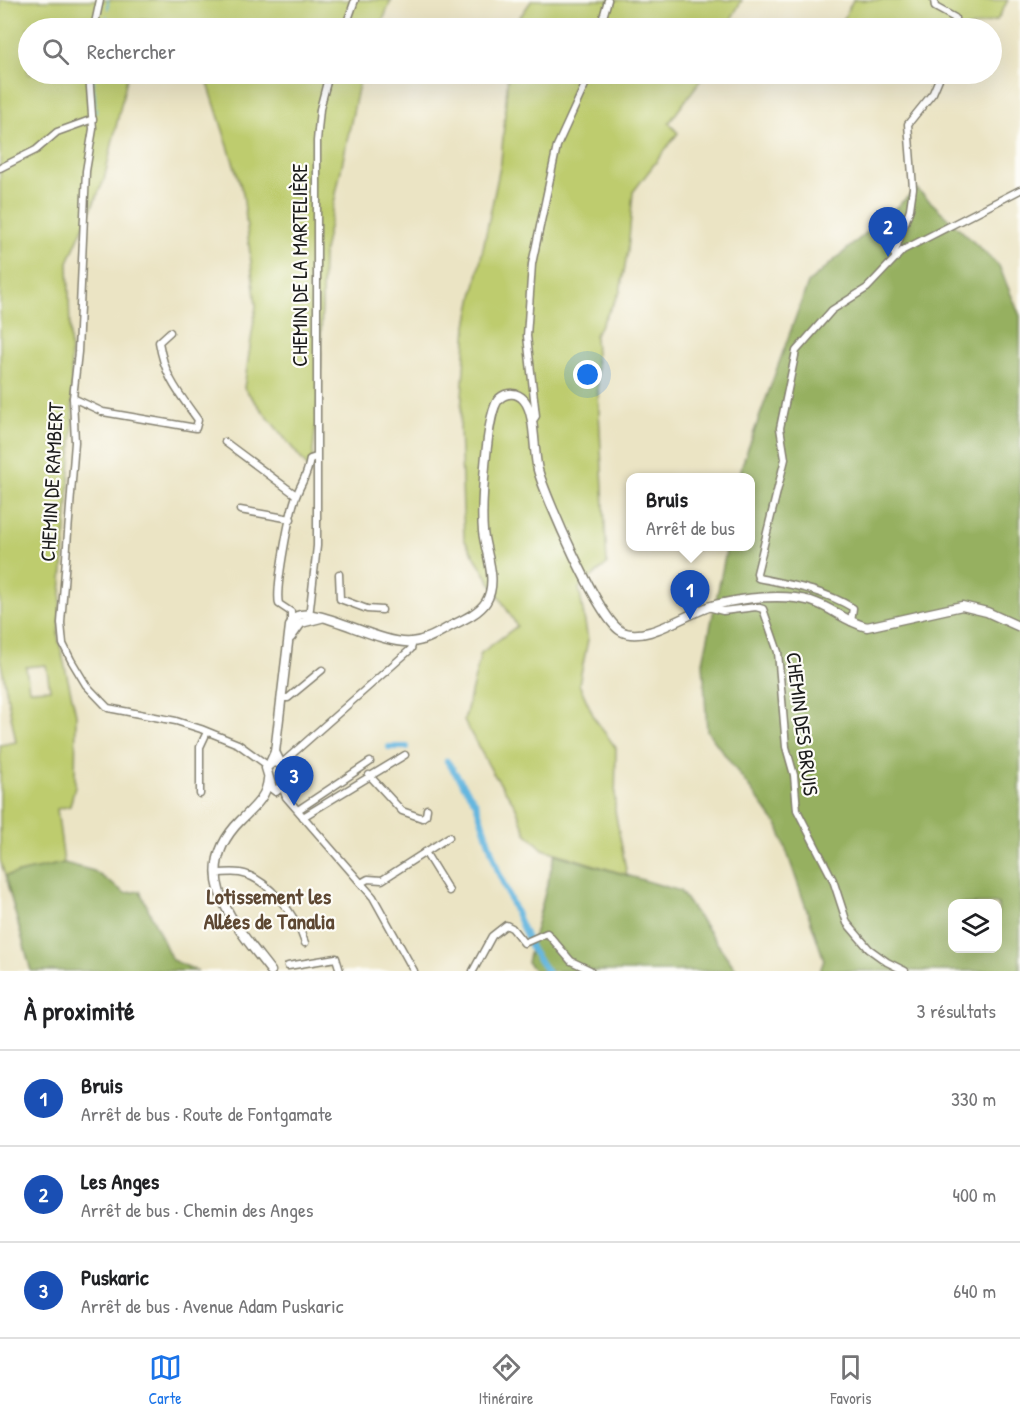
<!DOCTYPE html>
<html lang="fr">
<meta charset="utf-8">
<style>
body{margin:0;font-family:"Patrick Hand",sans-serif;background:#f6f6f6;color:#202124}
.controls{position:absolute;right:18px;bottom:18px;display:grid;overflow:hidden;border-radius:12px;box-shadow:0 6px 24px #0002}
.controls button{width:54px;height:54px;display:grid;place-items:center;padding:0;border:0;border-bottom:2px solid #e0e0e0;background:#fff;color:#202124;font:30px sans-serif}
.you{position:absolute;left:588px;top:375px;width:21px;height:21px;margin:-15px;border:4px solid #fff;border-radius:50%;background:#1a73e8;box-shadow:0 0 0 9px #1a73e833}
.badge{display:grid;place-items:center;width:39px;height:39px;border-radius:50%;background:#1a73e8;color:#fff;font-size:20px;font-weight:700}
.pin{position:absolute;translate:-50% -50px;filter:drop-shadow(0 2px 3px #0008)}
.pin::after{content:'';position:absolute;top:32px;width:21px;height:18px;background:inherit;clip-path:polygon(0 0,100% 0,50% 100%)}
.popup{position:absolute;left:626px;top:473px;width:129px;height:78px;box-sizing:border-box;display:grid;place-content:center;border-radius:12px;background:#fff;filter:drop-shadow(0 2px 4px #0005);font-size:20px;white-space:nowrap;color:#757577}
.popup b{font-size:22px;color:#202124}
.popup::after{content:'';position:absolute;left:50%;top:100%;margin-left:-12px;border:12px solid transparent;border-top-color:#fff}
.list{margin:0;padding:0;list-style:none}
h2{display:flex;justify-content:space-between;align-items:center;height:78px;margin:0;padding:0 24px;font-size:26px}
h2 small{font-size:20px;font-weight:400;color:#757577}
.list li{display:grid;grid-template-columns:39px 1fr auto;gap:18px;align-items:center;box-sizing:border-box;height:96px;padding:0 24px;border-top:2px solid #e0e0e0}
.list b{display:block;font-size:22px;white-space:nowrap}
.list p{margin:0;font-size:20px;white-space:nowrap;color:#757577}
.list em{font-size:20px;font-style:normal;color:#757577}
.icon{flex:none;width:33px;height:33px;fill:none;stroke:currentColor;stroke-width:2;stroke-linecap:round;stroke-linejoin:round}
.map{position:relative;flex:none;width:1020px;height:971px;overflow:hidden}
.search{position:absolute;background:#fff;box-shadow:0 6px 24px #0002;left:18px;right:18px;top:18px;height:66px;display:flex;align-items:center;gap:15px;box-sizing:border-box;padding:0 21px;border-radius:33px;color:#757577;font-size:22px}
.sheet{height:366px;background:#fff}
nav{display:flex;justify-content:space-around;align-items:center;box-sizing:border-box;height:84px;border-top:2px solid #e0e0e0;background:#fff;font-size:16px;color:#757577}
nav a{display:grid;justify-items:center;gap:3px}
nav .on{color:#1a73e8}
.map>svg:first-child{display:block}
</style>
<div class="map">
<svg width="1020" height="971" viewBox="0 0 1020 971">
<rect width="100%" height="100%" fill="#fdfcf7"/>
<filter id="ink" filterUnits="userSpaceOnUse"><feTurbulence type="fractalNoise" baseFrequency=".0167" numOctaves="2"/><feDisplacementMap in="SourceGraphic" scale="12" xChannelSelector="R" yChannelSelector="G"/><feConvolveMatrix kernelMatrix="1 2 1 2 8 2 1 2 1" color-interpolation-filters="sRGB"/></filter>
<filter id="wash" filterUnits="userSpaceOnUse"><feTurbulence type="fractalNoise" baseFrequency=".008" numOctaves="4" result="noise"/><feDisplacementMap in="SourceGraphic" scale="24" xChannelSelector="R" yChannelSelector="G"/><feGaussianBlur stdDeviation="1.35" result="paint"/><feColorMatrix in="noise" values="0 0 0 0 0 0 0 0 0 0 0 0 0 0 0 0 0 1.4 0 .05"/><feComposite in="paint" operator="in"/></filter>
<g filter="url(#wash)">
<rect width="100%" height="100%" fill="#ebe4c4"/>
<g fill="#becc6e" stroke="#6d7445" stroke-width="1.5" fill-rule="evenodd">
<path d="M0 0H391L380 28H184L182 24 141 20 139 28H28V74H128L104 180 68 262 73 429 58 637 76 714 75 786 70 806 57 809 64 863 5 876 0 860V745L16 742 0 658ZM46 665 50 689 29 690 26 667Z"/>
<path d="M532 0H742L726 28H512Z"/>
<path d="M853 0H1008L997 20 968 28H839Z"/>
<path d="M205 74H361L323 256 320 384 311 471 244 388 256 306 243 193Z"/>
<path d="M508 74H705L669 123 678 133 633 192 628 251 620 292 595 335 607 564 579 588 588 640 579 684 595 719 616 748 615 811 627 875 543 849 526 833 515 805 493 773 464 721 481 653 517 626 464 539 460 426 467 325 501 162Z"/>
</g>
<g fill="#96b061" stroke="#59663e" stroke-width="1.5" fill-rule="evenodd">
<path d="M917 189 999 266 1020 316V971H820L824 960 778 826 707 731 703 662 727 547 750 546V478L740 477 742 465 808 283ZM952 904H998V948H952Z"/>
<path d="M555 854 680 891 737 971H535L527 962Z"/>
<path d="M64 863 94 871 125 893 140 891 172 960 198 971H31L5 876Z"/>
</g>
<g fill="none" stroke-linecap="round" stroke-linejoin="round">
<g stroke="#63b6df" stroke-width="1.5">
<path d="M108 9V0"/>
<path d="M105 28 107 16"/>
<path d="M93 74 96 113"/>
</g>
<g stroke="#63b6df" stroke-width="6">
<path d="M389 747H407"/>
<path d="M447 761 476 803 498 871 532 950 547 971"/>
</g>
</g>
</g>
<g filter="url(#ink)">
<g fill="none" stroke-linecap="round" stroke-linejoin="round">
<defs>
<g id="street">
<path d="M934 0 935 7 955 18V28"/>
<path d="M94 28 100 0"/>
<path d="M345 28 355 0"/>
<path d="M600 28 608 0"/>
<path d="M89 74 93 129 86 171 78 352 73 398 75 442 61 623 63 644 71 660 86 685 108 708 176 721 201 729 238 744 267 765"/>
<path d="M0 168 36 150 57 132 93 119"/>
<path d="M896 258 894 254 910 209 913 188 908 124 933 93 941 74"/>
<path d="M73 398 103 412 196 428 198 420C178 392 165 378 159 342L170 332"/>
<path d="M532 422 536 416 527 336 532 264 557 146 590 74"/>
<path d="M225 442 296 495"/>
<path d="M240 510 291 519"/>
<path d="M339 574 340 599 367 609 382 610"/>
<path d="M708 607 723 611 756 607 763 609 778 652 786 747 794 775 797 810 833 880 847 923 869 949 887 962 905 971"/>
<path d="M309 617 317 546V141L320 109 329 74"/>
<path d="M291 622V612L279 604C275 589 290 509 297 494 303 479 307 477 310 459L316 457"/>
<path d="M851 622 853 608C824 590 792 585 758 578L757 573 785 459 780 428 796 351 832 310 867 288 903 250 1020 190"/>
<path d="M282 698H288L322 670"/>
<path d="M281 764 411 649 413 642"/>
<path d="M369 775 402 811 422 818 426 815 427 809"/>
<path d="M282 786 286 797 373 897 414 971"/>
<path d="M200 794V747L207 732"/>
<path d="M298 810 370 762"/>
<path d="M303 817 405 755"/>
<path d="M425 852 449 891"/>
<path d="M217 873C224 873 233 872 240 873 269 878 297 917 305 943"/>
<path d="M361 883 368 879 382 880 449 837"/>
<path d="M288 966 336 958 340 971"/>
<path d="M473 971 492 936 506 925 512 928 524 943 547 933 571 961 590 970"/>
</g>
<g id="secondary">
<path d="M291 637 301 623 321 618"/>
<path d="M275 752 282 766 281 787 276 791 272 788 266 768 273 762 279 763"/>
<path d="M270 763 275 752 290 626 297 616C318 606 380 645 411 642 426 641 438 633 451 626 463 620 479 613 486 602 499 581 485 552 483 531 481 510 486 411 499 399 507 392 517 392 524 400 536 414 533 451 538 470 546 498 599 619 621 631 645 645 689 611 715 605 743 598 783 593 811 601 831 607 846 622 867 627L962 606 987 612 1020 627"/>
<path d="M268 779C267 797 253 808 241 820 186 875 235 924 271 971"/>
</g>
</defs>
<use href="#street" stroke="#848070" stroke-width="9"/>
<use href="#secondary" stroke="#848070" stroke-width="11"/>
<use href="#street" stroke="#fff" stroke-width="6"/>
<use href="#secondary" stroke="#fff" stroke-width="8"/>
</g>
</g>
<g text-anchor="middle" stroke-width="4.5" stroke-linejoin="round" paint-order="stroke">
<g font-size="21" fill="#1c1c1c" stroke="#fdfcf7">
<text transform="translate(300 265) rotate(-90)" y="7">CHEMIN DE LA MARTELIÈRE</text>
<text transform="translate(52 482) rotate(-87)" y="7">CHEMIN DE RAMBERT</text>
<text transform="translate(802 724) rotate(83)" y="7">CHEMIN DES BRUIS</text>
</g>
<g font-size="22" font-weight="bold" fill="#5d4732" stroke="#fdfcf7">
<text x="269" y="904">Lotissement les<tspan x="269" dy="25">Allées de Tanalia</tspan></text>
</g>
</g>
</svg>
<div class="controls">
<button><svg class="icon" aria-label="layers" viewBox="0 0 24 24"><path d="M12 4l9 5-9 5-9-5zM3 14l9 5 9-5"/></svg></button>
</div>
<div class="you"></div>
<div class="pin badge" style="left:690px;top:620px;background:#1a4fb4">1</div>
<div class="popup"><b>Bruis</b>Arrêt de bus</div>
<div class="pin badge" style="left:888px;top:257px;background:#1a4fb4">2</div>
<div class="pin badge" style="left:294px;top:806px;background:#1a4fb4">3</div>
<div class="search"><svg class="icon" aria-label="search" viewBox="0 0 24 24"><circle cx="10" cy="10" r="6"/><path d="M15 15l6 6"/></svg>Rechercher</div>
</div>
<section class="sheet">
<h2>À proximité<small>3 résultats</small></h2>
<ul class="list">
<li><span class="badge" style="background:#1a4fb4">1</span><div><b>Bruis</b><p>Arrêt de bus · Route de Fontgamate</p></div><em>330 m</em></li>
<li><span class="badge" style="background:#1a4fb4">2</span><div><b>Les Anges</b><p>Arrêt de bus · Chemin des Anges</p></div><em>400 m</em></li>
<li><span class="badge" style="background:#1a4fb4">3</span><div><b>Puskaric</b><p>Arrêt de bus · Avenue Adam Puskaric</p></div><em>640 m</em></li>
</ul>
</section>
<nav>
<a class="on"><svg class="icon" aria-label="map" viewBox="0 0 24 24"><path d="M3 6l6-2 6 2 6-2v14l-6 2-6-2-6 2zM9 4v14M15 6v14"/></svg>Carte</a>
<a><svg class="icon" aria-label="directions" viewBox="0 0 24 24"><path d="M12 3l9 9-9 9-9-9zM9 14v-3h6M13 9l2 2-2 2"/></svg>Itinéraire</a>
<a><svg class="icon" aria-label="saved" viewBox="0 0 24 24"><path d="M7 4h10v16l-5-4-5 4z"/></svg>Favoris</a>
</nav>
